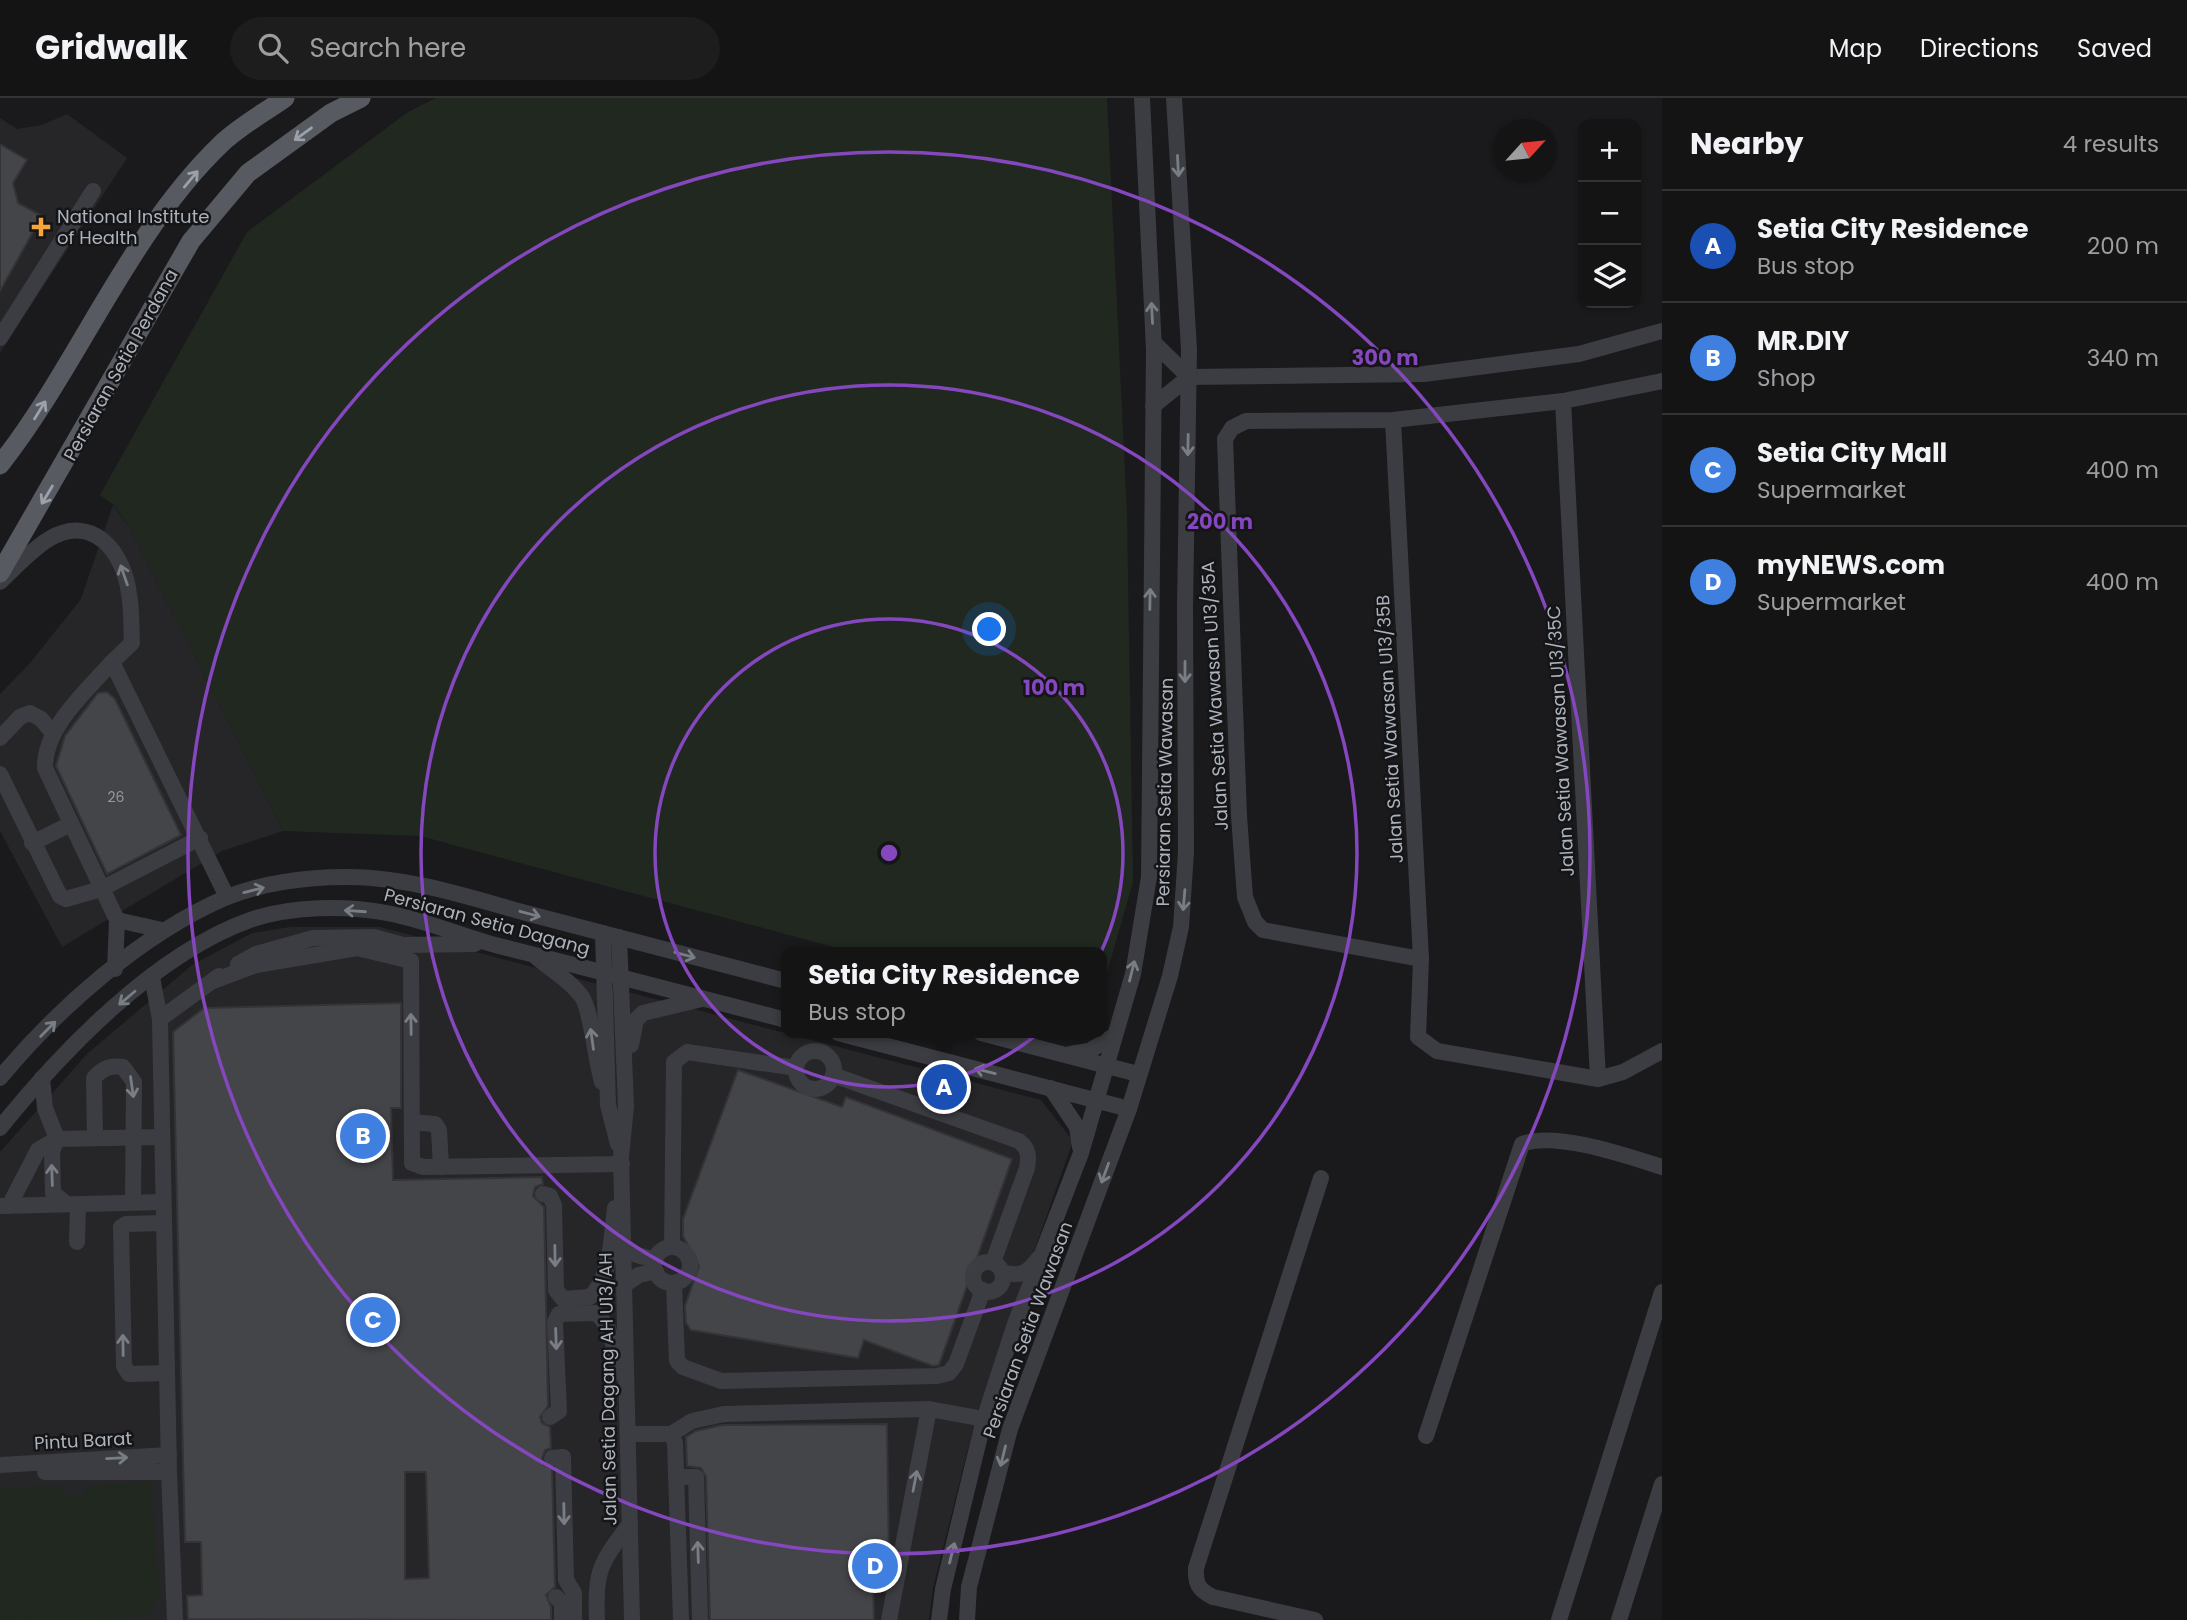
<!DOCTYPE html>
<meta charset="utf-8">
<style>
body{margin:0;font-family:Poppins,sans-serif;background:#1d1d1e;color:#f1f3f6}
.controls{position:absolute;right:21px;top:21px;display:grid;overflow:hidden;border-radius:14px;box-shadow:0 2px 5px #0004}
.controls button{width:63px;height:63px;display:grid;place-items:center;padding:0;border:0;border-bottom:2px solid #333334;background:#141415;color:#f1f3f6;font:35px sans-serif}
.compass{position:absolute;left:1494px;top:21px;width:63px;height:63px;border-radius:50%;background:#141415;box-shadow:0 2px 5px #0004;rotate:63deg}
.you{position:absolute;left:990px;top:532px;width:24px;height:24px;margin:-18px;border:5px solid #fff;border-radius:50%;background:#1a73e8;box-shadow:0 0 0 10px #1a73e833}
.badge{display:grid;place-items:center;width:46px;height:46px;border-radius:50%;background:#f6a538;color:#fff;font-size:23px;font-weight:700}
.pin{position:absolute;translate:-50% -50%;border:4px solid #fff;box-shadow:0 2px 7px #0006}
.popup{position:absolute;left:781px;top:849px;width:326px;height:91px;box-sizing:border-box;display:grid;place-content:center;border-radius:14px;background:#141415;filter:drop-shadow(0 2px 5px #0005);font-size:23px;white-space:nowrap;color:#9d9ea0}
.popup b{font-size:26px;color:#f1f3f6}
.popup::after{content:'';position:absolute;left:50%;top:100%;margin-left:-14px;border:14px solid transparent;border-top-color:#141415}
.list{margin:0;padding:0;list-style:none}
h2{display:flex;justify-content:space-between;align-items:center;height:91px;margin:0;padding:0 28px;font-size:30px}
h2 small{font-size:23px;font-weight:400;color:#9d9ea0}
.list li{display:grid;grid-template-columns:46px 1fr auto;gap:21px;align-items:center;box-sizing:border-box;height:112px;padding:0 28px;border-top:2px solid #333334}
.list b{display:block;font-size:26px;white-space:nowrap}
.list p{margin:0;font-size:23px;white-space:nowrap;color:#9d9ea0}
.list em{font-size:23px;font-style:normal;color:#9d9ea0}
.icon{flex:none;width:38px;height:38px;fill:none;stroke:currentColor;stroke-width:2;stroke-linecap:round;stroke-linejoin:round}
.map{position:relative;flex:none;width:1662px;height:1522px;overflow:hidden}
header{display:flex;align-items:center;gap:42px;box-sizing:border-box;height:98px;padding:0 35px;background:#141415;border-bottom:2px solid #333334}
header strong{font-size:33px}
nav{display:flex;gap:38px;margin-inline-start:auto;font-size:24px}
.search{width:490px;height:63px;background:#1d1d1e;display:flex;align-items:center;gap:18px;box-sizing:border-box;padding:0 24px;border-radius:38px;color:#9d9ea0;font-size:26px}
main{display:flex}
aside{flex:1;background:#141415}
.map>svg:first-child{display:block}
</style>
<header>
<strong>Gridwalk</strong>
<div class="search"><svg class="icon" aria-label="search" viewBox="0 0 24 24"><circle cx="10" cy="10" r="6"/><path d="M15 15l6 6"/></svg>Search here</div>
<nav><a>Map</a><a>Directions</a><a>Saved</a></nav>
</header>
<main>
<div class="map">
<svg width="1662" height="1522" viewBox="0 0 1662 1522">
<rect width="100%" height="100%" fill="#1a1a1c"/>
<g fill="#262629">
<path d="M67 16 127 60 0 255V20L17 31 42 27Z"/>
<path d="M113 407 130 430 283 733 222 753 62 849 0 733V596L30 565 81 501Z"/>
<path d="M290 829H380L1041 1002 1073 1043 977 1315 933 1490 929 1522H0V1054L87 956 192 867 252 835Z"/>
</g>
<g fill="#202820">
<path d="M436 0H1107L1127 416 1133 784 1102 892V854H852L420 738 283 733 130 430 114 407 100 397 247 134 408 14Z"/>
<path d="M151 1384 159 1497 147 1520 0 1522V1389L62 1388 63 1397H82L89 1387Z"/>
</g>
<g fill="#444549" stroke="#343438" stroke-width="2" fill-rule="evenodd">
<path d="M0 46 27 62 13 85 18 105 42 118 0 193Z"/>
<path d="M107 594 115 601 181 737 107 776 56 668 65 638 98 595Z"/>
<path d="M401 905V1010H391L393 1082 542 1079 543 1086 535 1089 533 1098 544 1109 548 1308 540 1319 542 1325 550 1329 551 1350 545 1352 542 1360 544 1367 552 1370 555 1489 546 1497 551 1509V1522L188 1521 187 1498 202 1497 201 1444H185L173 934 204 910ZM405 1374H426L429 1480 405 1481Z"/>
<path d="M738 972 842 1009 846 999 1012 1061 939 1267 933 1268 864 1242 858 1260 691 1232 686 1225 685 1208 699 1168 683 1138V1121Z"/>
<path d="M887 1326 889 1466 887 1477H873L874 1522H710L706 1379 701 1370 687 1368 686 1339 696 1333 722 1327Z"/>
</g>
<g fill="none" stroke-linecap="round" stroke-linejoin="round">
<g stroke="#3b3d42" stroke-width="16">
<path d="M0 240 93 93"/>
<path d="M1154 245 1189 279"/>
<path d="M1563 303 1598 981"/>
<path d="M1153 308 1189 279 1424 276 1579 256 1662 233"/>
<path d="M1393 322 1421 861 1418 939 1437 953 1598 981 1623 974 1662 953"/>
<path d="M0 484C15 470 31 452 49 441 93 415 124 454 129 496 132 512 131 529 132 545L112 564 227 799"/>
<path d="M112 564C87 593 44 629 45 670L117 822 115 871"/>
<path d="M0 640 20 619 30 615 41 621 53 635"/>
<path d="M0 676 60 798 66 801 101 791 200 740"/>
<path d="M32 745 71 726"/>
<path d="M117 822 162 832"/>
<path d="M603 835 608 1007 618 1046"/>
<path d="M619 839 626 1008 621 1059 632 1522"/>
<path d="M536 859C550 871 571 883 582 899 591 912 596 964 602 984"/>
<path d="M1421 861 1263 832 1255 824 1245 799 1239 718 1225 341 1232 330 1246 323 1393 322 1563 303 1662 283"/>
<path d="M238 866 256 856 313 840 374 839 403 847 475 846"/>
<path d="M152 879 160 921 169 1374 175 1522"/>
<path d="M213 883 256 867 357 850 411 863 412 1065 423 1069 622 1066"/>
<path d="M160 921 219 878"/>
<path d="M838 935 1129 1011"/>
<path d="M981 935 1138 976"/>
<path d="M631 947 636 922 643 915 702 901"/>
<circle cx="815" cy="972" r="19"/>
<path d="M1070 956 1089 953 1112 939"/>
<path d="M833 977 1019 1043C1029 1051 1029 1058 1027 1070L993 1164"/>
<path d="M0 980C58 910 142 836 225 800 260 785 307 779 345 779 405 778 468 799 526 815 613 838 700 860 786 883"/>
<path d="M42 980 45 1010 57 1041 162 1039"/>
<path d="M1051 990 1077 1029 1080 1049"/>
<path d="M412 1024 435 1026 439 1032 441 1069"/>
<path d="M0 1030C62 953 155 856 250 822 290 808 345 807 387 815 425 822 461 838 499 848 595 872 691 897 786 922"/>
<path d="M95 1040 94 980C103 970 110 967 123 969L134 984 133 1104"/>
<path d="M57 1041 52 1054 53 1095 67 1106"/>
<path d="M543 1096 550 1098 554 1107 556 1192 563 1201 590 1199C612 1178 611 1139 615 1110"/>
<path d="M0 1108 163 1104"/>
<path d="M9 1108 38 1052 57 1041"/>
<path d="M163 1125 126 1126 121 1129 124 1268 129 1276 167 1275"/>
<path d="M77 1144 78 1106"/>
<path d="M623 1147 637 1157 655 1162"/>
<path d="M672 1149 674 964 687 954 796 970"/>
<circle cx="672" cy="1167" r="18"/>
<circle cx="988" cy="1179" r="15"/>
<path d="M1002 1174C1020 1179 1027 1176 1038 1161"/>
<path d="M674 1185 677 1263 683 1269 721 1283 937 1278 949 1275 956 1266 983 1192"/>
<path d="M624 1187 639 1177 656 1173"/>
<path d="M550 1319 559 1313 555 1224 559 1216 596 1215C613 1230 615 1253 618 1275"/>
<path d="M628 1336H671L692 1323 724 1316 929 1311"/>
<path d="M671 1336 675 1345 681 1522"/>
<path d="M1426 1338 1522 1046C1556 1033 1627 1058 1662 1069"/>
<path d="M552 1360 563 1359 566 1482 574 1495V1522"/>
<path d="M0 1367 169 1357"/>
<path d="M45 1374H169"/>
<path d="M676 1379H696L700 1522"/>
<path d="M556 1499 562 1505V1522"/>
<path d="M597 1522C595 1472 600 1465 630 1426"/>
<path d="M889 1522 929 1311 984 1321"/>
<path d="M939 1522 943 1491 984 1321 1015 1226 1081 1055 1133 876 1149 779 1154 252 1142 0"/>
<path d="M967 1522 969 1489 1010 1331 1129 1011 1170 878 1181 829 1186 754 1185 511 1189 251 1174 0"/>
<path d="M1315 1522 1213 1499C1199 1492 1195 1486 1196 1470L1321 1080"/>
<path d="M1559 1522 1662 1194"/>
<path d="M1619 1522 1662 1386"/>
</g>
<g stroke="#575a61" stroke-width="19">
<path d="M0 367C79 266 128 136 220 47 238 29 264 15 285 0"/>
<path d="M0 475 191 143 248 75 331 15 361 0"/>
</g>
</g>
<defs><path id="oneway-shaft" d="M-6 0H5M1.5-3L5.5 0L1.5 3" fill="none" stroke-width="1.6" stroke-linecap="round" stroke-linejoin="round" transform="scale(1.75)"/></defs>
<g stroke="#9ba1aa">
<use href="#oneway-shaft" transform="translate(303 36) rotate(144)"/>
<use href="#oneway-shaft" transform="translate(191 81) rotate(-50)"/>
<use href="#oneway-shaft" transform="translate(40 312) rotate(-58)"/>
<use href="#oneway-shaft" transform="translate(47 397) rotate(121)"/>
</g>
<g stroke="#797e85">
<use href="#oneway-shaft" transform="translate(1178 68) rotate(87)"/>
<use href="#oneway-shaft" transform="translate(1152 215) rotate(-93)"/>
<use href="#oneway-shaft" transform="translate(1188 347) rotate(91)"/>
<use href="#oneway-shaft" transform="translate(124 477) rotate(-109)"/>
<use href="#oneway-shaft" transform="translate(1150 501) rotate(-89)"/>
<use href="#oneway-shaft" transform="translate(1185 574) rotate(90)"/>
<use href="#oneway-shaft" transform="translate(254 792) rotate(-14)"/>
<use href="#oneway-shaft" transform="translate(1184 802) rotate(95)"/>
<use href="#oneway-shaft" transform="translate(355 813) rotate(-176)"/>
<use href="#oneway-shaft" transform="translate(530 816) rotate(15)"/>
<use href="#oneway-shaft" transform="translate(685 857) rotate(15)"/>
<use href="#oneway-shaft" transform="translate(1132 873) rotate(-76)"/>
<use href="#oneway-shaft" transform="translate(127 900) rotate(140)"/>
<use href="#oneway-shaft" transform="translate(411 926) rotate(-91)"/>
<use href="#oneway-shaft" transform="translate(48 931) rotate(-45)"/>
<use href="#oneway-shaft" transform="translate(592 941) rotate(-98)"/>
<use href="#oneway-shaft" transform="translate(985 973) rotate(-166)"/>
<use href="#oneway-shaft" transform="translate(132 989) rotate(82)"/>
<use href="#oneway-shaft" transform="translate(1105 1075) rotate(110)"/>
<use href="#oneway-shaft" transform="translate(52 1077) rotate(-92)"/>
<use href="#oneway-shaft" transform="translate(555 1158) rotate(89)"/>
<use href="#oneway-shaft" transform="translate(556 1241) rotate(88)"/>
<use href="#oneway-shaft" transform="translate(123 1247) rotate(-91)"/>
<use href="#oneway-shaft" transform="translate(1003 1358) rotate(104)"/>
<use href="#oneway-shaft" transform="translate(117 1360) rotate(-3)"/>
<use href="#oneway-shaft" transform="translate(915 1383) rotate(-79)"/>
<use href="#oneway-shaft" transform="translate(564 1416) rotate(89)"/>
<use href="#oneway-shaft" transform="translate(698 1454) rotate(-92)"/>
<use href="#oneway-shaft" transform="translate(952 1455) rotate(-76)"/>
</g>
<g fill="none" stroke="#8547be" stroke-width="3.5">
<circle cx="889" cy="755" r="234"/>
<circle cx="889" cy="755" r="468"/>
<circle cx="889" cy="755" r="701"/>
</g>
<path fill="#f6a538" stroke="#151517" stroke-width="2.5" d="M37.5 118.5h7v7h7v7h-7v7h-7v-7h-7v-7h7z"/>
<g text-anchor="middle" stroke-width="5" stroke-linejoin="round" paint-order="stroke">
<g font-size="14" fill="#92989f">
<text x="116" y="704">26</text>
</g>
<g font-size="18" fill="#acb3bc" stroke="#151517" text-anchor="start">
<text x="57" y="125">National Institute<tspan x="57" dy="21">of Health</tspan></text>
</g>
<g font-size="18" fill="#acb3bc" stroke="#151517">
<text transform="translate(121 267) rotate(-61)" y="6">Persiaran Setia Perdana</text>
<text transform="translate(1215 598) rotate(-93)" y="6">Jalan Setia Wawasan U13/35A</text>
<text transform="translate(1390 631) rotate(-93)" y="6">Jalan Setia Wawasan U13/35B</text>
<text transform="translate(1561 643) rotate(-93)" y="6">Jalan Setia Wawasan U13/35C</text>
<text transform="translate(1165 694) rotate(-89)" y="6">Persiaran Setia Wawasan</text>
<text transform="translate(487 824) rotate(15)" y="6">Persiaran Setia Dagang</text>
<text transform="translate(1028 1232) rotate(-70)" y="6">Persiaran Setia Wawasan</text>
<text transform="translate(608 1291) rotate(-91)" y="6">Jalan Setia Dagang AH U13/AH</text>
<text transform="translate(83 1343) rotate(-3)" y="6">Pintu Barat</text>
</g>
</g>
<circle cx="889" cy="755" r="10" fill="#8547be" stroke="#151517" stroke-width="3.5"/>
<g font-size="21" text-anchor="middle" font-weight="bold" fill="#8547be" stroke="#151517" stroke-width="5" stroke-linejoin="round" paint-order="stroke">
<text x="1385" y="267">300 m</text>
<text x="1220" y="431">200 m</text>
<text x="1054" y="597">100 m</text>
</g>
</svg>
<div class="controls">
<button>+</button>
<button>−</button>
<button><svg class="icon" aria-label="layers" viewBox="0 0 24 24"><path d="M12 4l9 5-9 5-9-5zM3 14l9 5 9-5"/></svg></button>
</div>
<svg class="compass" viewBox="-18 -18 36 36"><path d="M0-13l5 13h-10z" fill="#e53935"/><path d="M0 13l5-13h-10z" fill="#9d9ea0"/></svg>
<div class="you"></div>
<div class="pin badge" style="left:944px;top:989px;background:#1a4fb4">A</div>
<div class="popup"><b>Setia City Residence</b>Bus stop</div>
<div class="pin badge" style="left:363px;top:1038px;background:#3f7fe0">B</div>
<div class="pin badge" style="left:373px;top:1222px;background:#3f7fe0">C</div>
<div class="pin badge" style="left:875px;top:1468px;background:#3f7fe0">D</div>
</div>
<aside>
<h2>Nearby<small>4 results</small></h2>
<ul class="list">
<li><span class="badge" style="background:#1a4fb4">A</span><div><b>Setia City Residence</b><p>Bus stop</p></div><em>200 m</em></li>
<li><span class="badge" style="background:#3f7fe0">B</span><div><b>MR.DIY</b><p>Shop</p></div><em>340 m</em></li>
<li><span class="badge" style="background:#3f7fe0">C</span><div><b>Setia City Mall</b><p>Supermarket</p></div><em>400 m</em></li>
<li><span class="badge" style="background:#3f7fe0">D</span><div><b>myNEWS.com</b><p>Supermarket</p></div><em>400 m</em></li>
</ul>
</aside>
</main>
